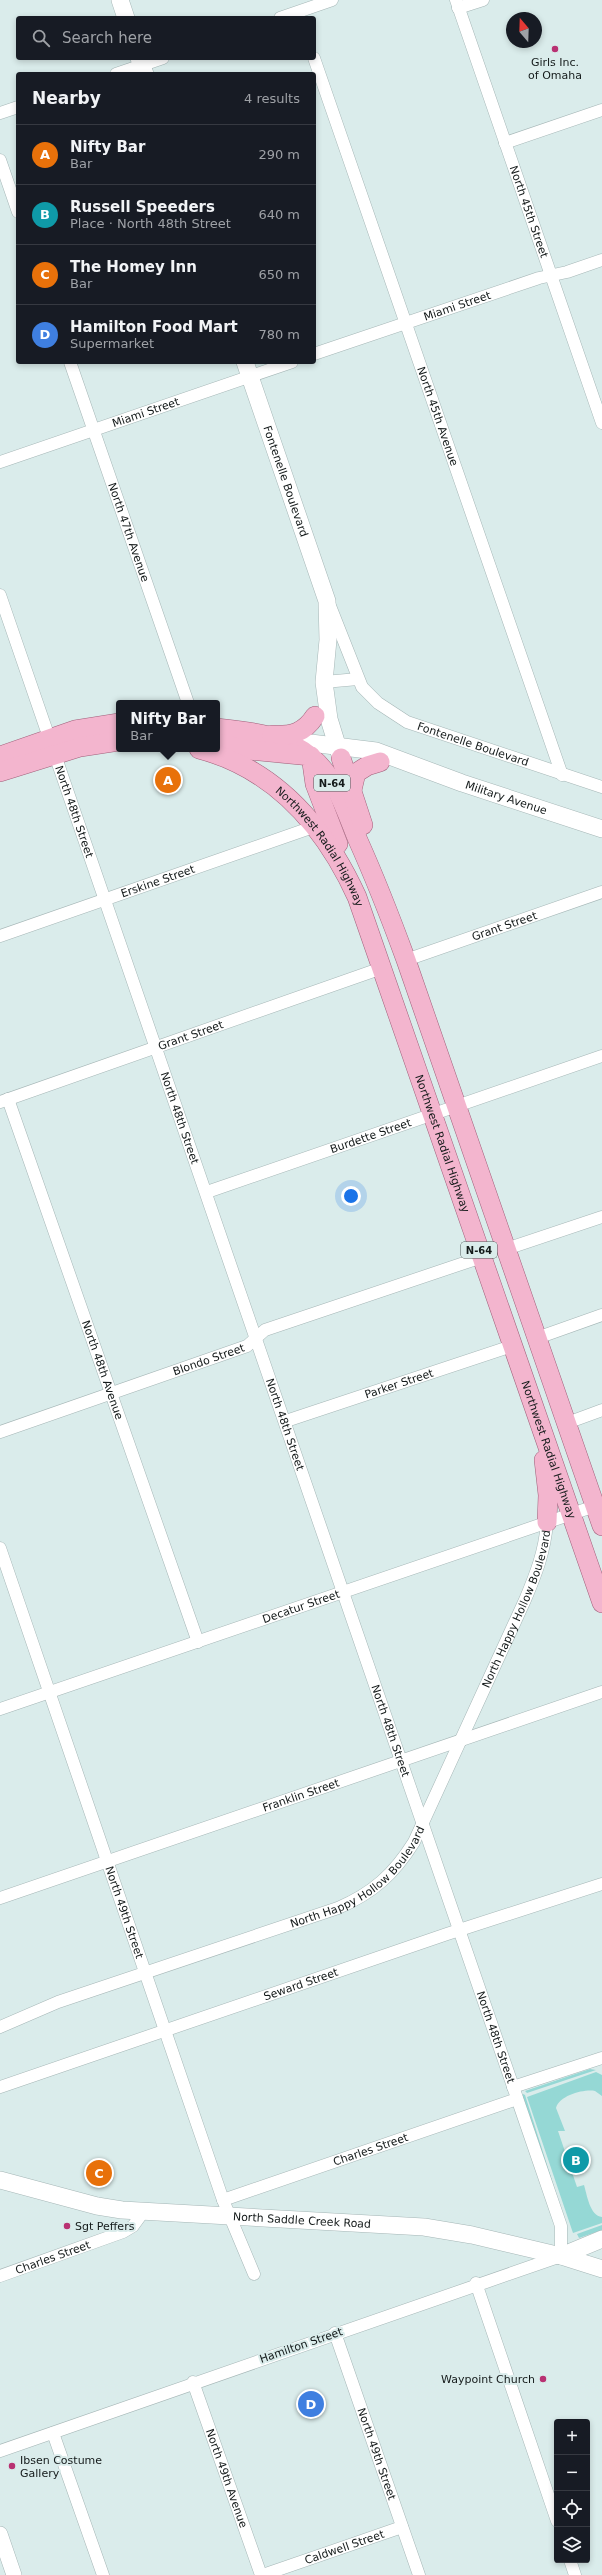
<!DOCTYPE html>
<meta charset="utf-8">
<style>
body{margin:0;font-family:"DejaVu Sans",sans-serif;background:#242831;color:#f1f3f6}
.controls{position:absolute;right:12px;bottom:12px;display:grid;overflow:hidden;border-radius:4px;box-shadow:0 2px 6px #0003}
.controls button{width:36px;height:36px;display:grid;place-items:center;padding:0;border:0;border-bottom:1px solid #363941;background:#171b24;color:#f1f3f6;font:20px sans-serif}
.compass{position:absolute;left:506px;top:12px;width:36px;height:36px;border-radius:50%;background:#171b24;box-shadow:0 2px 6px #0003;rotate:341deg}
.you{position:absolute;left:351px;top:1196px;width:14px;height:14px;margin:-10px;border:3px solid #fff;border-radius:50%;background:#1a73e8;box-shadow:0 0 0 6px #1a73e833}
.badge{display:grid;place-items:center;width:26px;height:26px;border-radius:50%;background:#b83172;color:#fff;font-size:13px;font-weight:700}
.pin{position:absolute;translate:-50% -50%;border:2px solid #fff;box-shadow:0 1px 4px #0006}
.popup{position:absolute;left:116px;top:700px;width:104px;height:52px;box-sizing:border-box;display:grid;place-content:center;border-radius:4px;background:#171b24;filter:drop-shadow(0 1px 3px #0005);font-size:13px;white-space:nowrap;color:#9ea1a6}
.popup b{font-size:15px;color:#f1f3f6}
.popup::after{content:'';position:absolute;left:50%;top:100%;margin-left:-8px;border:8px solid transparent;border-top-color:#171b24}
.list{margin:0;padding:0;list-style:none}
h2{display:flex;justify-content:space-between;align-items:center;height:52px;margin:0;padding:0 16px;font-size:17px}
h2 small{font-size:13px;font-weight:400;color:#9ea1a6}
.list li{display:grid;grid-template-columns:26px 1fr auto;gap:12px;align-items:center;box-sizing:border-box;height:60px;padding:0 16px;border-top:1px solid #363941}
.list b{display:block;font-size:15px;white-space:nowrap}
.list p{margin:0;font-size:13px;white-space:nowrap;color:#9ea1a6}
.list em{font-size:13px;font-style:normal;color:#9ea1a6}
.icon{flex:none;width:22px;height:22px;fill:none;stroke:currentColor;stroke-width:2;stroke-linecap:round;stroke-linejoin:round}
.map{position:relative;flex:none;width:602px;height:2575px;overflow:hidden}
.search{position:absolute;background:#171b24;box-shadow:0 2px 6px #0003;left:16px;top:16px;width:300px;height:44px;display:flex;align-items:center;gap:10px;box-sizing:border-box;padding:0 14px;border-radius:4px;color:#9ea1a6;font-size:15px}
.panel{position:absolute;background:#171b24;box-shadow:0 2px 6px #0003;left:16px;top:72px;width:300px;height:292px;border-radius:4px}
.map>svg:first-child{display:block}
</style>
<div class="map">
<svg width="602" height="2575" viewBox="0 0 602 2575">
<rect width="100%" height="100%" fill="#daeceb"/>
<g fill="#95d8d5">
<path d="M590 2069 596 2070 527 2093 525 2091Z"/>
<path d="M596 2072 602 2075V2096L595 2091C584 2089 560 2095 556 2108L565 2131H558L577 2187 584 2185C587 2195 590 2216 602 2217V2223L573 2233 527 2097Z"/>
<path d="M523 2094 525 2095 568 2231 522 2097Z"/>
<path d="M602 2225V2230L579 2238 577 2234Z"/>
</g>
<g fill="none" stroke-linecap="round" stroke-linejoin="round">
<defs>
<g id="minor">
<path id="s1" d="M456 0 602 423"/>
<path d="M458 8 483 0"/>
<path d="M280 18 332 0"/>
<path id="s2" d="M314 58 562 775"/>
<path d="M116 74 163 58"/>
<path d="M0 113 18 107"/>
<path d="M505 143 602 110"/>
<path d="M0 160 18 212"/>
<path id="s3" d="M314 354 539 278 567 272 602 260"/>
<path id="s4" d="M70 362 188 703"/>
<path id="s5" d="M0 462 292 362"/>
<path id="s6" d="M0 595 561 2226V2256L0 2451"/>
<path id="s7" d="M330 606 362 687 378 703 407 722 602 787"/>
<path d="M324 682 358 679"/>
<path id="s8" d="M0 936 316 826"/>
<path id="s9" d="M406 960 602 892"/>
<path id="s10" d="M8 1099 198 1642"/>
<path id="s11" d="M0 1102 382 968"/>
<path id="s12" d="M207 1192 602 1056"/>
<path d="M506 1249 602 1217"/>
<path d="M537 1338 602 1315"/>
<path id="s13" d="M286 1421 512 1346"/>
<path d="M567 1423 602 1410"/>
<path id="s14" d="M0 1432 247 1346 265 1330 482 1257"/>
<path id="s15" d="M0 1548 223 2200 254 2274"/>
<path id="s16" d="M0 1709 601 1504"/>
<path id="s17" d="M0 1898 602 1692"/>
<path id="s18" d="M0 2027 58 2002 338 1908C373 1893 394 1874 414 1842L525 1600C536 1574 545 1551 547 1522"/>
<path id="s19" d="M0 2087 447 1934 602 1884"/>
<path d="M513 2087 602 2058"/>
<path id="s20" d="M223 2200 517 2099"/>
<path id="s21" d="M0 2276 123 2232 133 2226 144 2211"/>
<path d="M476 2283 557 2521"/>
<path id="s22" d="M335 2333 419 2575"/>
<path id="s23" d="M193 2382 261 2575"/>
<path d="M53 2433 103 2575"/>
<path d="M570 2560 575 2575"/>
<path id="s24" d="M263 2575 402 2527"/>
</g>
<path id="tertiary" d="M0 2534 14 2575"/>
<g id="secondary">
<path d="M120 0 126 18"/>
<path d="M139 58 145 74"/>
<path id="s25" d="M245 362 327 601 328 640 324 682 329 719 341 758"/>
<path id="s26" d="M286 740 376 751 462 783 602 829"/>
<path id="s27" d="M0 2180 97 2206 122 2210 424 2227 472 2235 561 2256 602 2269"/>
<path d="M561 2256 602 2239"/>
</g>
<g id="primary">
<path d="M217 728C251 732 284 734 311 757 335 776 346 811 357 838 375 878 391 919 406 960L602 1526"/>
<path d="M272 735C292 736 304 733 315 716"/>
<path d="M217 743 248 750 311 756 315 784 338 844"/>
<path id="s28" d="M199 749C275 769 325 827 357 897L602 1603"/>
<path d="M0 756 75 730 119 723"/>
<path d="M341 758 363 825"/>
<path d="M0 772 80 747 119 741"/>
<path d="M352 790 356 773 367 766 380 762"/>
<path d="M544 1460 548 1495 547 1522"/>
</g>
</defs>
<use href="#minor" stroke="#a5b6b6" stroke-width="13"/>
<use href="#tertiary" stroke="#a5b6b6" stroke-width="16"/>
<use href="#secondary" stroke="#a5b6b6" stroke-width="18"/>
<use href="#primary" stroke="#a05f7a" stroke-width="20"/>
<use href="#minor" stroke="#fff" stroke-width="12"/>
<use href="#tertiary" stroke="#fff" stroke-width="15"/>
<use href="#secondary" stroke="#fff" stroke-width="17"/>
<use href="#primary" stroke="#f3b5ce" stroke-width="19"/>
</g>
<g fill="#b83172" stroke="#daeceb" stroke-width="1.5">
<circle cx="555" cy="49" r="4"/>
<circle cx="67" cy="2226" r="4"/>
<circle cx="543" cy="2379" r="4"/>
<circle cx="12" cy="2466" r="4"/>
</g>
<g text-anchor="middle" stroke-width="4" stroke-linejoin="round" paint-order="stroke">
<g fill="#daeceb" stroke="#4f5959" stroke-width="1">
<rect x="314" y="775" width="36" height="16" rx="3"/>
<rect x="461" y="1242" width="36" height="16" rx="3"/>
</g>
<g font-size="10" font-weight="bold" fill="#141a1a">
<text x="332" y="787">N-64</text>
<text x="479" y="1254">N-64</text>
</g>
<g font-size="11" fill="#141a1a" stroke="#daeceb" text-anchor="start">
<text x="555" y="66" text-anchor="middle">Girls Inc.<tspan x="555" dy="13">of Omaha</tspan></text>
<text x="75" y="2230">Sgt Peffers</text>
<text x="535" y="2383" text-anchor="end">Waypoint Church</text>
<text x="20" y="2464">Ibsen Costume<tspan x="20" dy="13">Gallery</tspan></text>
</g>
<g font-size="11" fill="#141a1a" stroke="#daeceb">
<text dy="4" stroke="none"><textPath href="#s1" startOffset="224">North 45th Street</textPath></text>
<text dy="4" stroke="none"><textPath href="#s3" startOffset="151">Miami Street</textPath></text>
<text dy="4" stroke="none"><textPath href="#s5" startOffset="154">Miami Street</textPath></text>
<text dy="4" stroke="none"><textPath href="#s2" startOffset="379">North 45th Avenue</textPath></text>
<text dy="4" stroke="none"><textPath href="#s25" startOffset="126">Fontenelle Boulevard</textPath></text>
<text dy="4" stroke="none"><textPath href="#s4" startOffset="180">North 47th Avenue</textPath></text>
<text dy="4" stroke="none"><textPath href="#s7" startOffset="214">Fontenelle Boulevard</textPath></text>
<text dy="4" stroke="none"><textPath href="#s26" startOffset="229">Military Avenue</textPath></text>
<text dy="4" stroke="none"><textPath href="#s6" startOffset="229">North 48th Street</textPath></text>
<text dy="4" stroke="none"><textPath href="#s28" startOffset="161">Northwest Radial Highway</textPath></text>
<text dy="4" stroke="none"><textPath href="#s8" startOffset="167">Erskine Street</textPath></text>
<text dy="4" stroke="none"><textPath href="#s9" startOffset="104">Grant Street</textPath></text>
<text dy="4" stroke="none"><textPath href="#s11" startOffset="202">Grant Street</textPath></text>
<text dy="4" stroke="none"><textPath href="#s6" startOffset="553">North 48th Street</textPath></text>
<text dy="4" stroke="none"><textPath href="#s12" startOffset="173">Burdette Street</textPath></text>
<text dy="4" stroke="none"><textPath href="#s28" startOffset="485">Northwest Radial Highway</textPath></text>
<text dy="4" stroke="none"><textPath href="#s14" startOffset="221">Blondo Street</textPath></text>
<text dy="4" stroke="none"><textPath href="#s10" startOffset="287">North 48th Avenue</textPath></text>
<text dy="4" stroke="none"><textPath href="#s13" startOffset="119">Parker Street</textPath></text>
<text dy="4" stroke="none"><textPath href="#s6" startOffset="877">North 48th Street</textPath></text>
<text dy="4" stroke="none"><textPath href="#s28" startOffset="809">Northwest Radial Highway</textPath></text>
<text dy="4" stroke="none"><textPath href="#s16" startOffset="318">Decatur Street</textPath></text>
<text dy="4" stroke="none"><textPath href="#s18" startOffset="716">North Happy Hollow Boulevard</textPath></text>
<text dy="4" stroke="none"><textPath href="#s6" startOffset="1201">North 48th Street</textPath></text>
<text dy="4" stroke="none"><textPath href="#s17" startOffset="318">Franklin Street</textPath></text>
<text dy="4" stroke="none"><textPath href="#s18" startOffset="393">North Happy Hollow Boulevard</textPath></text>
<text dy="4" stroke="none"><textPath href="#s15" startOffset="385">North 49th Street</textPath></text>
<text dy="4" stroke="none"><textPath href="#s19" startOffset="318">Seward Street</textPath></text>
<text dy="4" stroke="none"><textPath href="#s6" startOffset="1525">North 48th Street</textPath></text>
<text dy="4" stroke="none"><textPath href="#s20" startOffset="156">Charles Street</textPath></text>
<text dy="4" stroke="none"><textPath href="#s27" startOffset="306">North Saddle Creek Road</textPath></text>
<text dy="4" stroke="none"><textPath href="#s21" startOffset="56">Charles Street</textPath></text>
<text transform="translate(301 2345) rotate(-19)" y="4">Hamilton Street</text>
<text dy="4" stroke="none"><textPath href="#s22" startOffset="128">North 49th Street</textPath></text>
<text dy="4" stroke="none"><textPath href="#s23" startOffset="102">North 49th Avenue</textPath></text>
<text dy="4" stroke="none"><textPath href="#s24" startOffset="86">Caldwell Street</textPath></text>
</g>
</g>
</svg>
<div class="controls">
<button>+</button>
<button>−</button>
<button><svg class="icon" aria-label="locate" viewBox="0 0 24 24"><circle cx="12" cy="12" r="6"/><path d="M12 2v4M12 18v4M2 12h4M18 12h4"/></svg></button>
<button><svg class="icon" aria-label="layers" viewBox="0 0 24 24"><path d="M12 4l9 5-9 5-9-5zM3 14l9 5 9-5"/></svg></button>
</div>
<svg class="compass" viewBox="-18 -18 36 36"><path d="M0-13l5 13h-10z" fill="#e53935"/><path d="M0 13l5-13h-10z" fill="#9ea1a6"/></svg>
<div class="you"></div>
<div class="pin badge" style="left:168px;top:780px;background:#e8710a">A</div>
<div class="popup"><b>Nifty Bar</b>Bar</div>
<div class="pin badge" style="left:576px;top:2160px;background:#0f9aa8">B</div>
<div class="pin badge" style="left:99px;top:2173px;background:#e8710a">C</div>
<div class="pin badge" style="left:311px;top:2404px;background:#3f7fe0">D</div>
<div class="search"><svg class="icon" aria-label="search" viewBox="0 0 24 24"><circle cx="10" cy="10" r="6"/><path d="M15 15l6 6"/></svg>Search here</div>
<section class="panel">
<h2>Nearby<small>4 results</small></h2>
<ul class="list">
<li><span class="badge" style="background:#e8710a">A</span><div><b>Nifty Bar</b><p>Bar</p></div><em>290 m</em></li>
<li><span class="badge" style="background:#0f9aa8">B</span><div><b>Russell Speeders</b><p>Place · North 48th Street</p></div><em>640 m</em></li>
<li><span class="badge" style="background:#e8710a">C</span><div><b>The Homey Inn</b><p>Bar</p></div><em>650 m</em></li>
<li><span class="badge" style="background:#3f7fe0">D</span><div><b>Hamilton Food Mart</b><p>Supermarket</p></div><em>780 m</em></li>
</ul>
</section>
</div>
